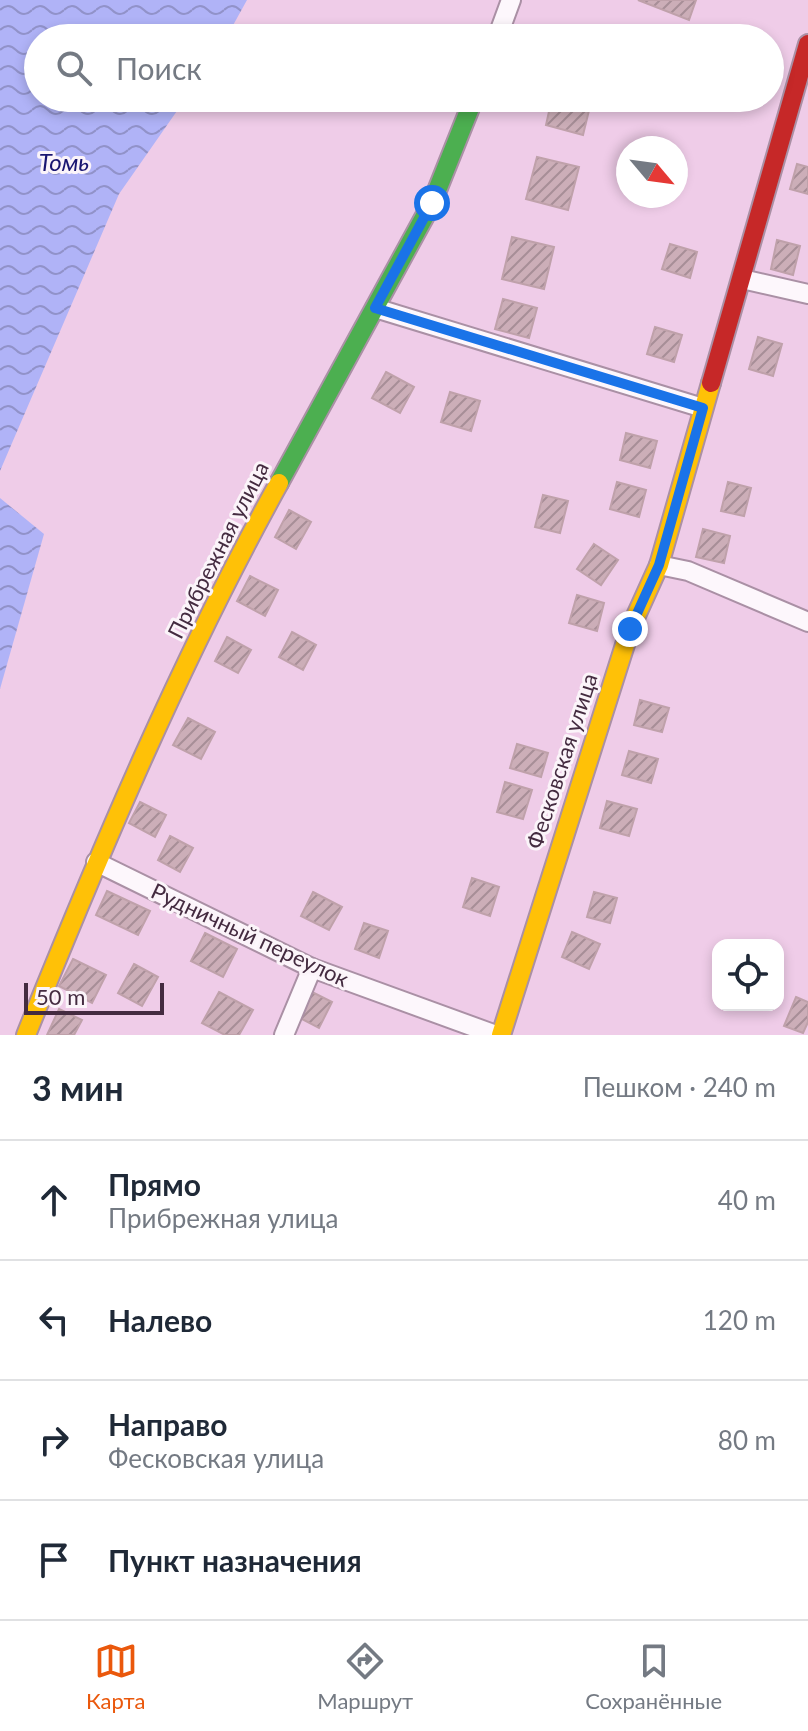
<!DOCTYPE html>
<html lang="ru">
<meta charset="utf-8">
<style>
body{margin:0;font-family:Lato,sans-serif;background:#f6f6f7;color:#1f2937}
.controls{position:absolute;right:24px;bottom:24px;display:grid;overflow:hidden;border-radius:16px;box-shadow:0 4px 12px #0003}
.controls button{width:72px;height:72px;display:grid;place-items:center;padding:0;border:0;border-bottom:2px solid #e0e1e3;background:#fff;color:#1f2937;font:40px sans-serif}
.compass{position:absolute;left:616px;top:136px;width:72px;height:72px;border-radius:50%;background:#fff;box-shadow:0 4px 12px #0003;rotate:119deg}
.scale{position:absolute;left:24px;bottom:20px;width:140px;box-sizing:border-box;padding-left:8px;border:4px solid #442b40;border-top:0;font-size:22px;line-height:28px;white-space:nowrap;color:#442b40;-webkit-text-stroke:6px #fbf4f9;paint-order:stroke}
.stop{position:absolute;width:24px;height:24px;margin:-18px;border:6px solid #1a73e8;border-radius:50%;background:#fff}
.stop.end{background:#1a73e8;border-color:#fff;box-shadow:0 2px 8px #0008}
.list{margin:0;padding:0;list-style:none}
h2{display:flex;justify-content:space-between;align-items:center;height:104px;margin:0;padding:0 32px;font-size:34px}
h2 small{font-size:26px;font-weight:400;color:#747a83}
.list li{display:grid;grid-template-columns:52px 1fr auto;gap:24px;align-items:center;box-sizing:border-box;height:120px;padding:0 32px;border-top:2px solid #e0e1e3}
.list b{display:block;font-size:30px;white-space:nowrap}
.list p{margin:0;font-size:26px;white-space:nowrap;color:#747a83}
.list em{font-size:26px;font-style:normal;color:#747a83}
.icon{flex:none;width:44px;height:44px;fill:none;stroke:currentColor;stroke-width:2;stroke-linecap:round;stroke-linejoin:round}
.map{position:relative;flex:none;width:808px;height:1035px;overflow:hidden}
.search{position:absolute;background:#fff;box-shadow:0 4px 12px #0003;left:24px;right:24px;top:24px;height:88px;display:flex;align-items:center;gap:20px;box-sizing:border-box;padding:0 28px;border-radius:44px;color:#747a83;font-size:30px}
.sheet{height:584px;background:#fff}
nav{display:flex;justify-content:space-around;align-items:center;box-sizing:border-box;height:112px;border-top:2px solid #e0e1e3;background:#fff;font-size:22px;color:#747a83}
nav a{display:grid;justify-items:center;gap:4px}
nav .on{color:#ea580c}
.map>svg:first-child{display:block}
</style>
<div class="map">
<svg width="808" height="1035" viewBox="0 0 808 1035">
<defs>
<pattern id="water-waves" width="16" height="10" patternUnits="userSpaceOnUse" patternTransform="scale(2)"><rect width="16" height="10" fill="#b0b3f7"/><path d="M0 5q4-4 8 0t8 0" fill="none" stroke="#9192c9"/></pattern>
<pattern id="building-hatch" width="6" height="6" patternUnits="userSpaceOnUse" patternTransform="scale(2)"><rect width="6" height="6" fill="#ccaeb8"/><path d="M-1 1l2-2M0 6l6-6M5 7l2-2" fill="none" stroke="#a78e97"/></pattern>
</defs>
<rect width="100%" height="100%" fill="#efcce8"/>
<g fill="url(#water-waves)">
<path d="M0 0H247L226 38H38V98H186L119 194 0 471Z"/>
<path d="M0 498 44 534 0 689Z"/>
</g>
<g fill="url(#building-hatch)" stroke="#bfa1aa" stroke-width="2">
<path d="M638 0H696L689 20Z"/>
<path d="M552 98H592L583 135 546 125Z"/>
<path d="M537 157 579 167 568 210 526 199Z"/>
<path d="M797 164 808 167V194L790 189Z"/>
<path d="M512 237 554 247 544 289 502 279Z"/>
<path d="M777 240 800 246 793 275 771 269Z"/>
<path d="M670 244 697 252 690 278 662 269Z"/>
<path d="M503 299 537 308 529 338 495 329Z"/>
<path d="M655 327 682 335 674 362 647 354Z"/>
<path d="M758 337 782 344 773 376 749 369Z"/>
<path d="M386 372 414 387 400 413 372 398Z"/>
<path d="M450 392 480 401 471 431 441 422Z"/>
<path d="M626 433 657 441 650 468 620 460Z"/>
<path d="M617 482 646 490 639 517 610 509Z"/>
<path d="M728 482 751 488 744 516 721 511Z"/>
<path d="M543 495 568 501 560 533 535 527Z"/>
<path d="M289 510 311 522 296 549 275 537Z"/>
<path d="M703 529 730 536 724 563 696 557Z"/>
<path d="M594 544 618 560 601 585 577 569Z"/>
<path d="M250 576 278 590 265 616 237 601Z"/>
<path d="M577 595 604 603 597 631 569 623Z"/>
<path d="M292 632 316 645 303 670 279 657Z"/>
<path d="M227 637 251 650 238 673 215 661Z"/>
<path d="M640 700 669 708 662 732 634 725Z"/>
<path d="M188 718 215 732 201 759 173 745Z"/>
<path d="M517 744 548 753 541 777 510 768Z"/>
<path d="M629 751 658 759 651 783 622 775Z"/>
<path d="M505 782 532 790 523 819 497 812Z"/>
<path d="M607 801 637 809 629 836 600 828Z"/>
<path d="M140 802 166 815 155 837 129 823Z"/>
<path d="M170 836 193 848 180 872 158 860Z"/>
<path d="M472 878 499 887 490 916 463 907Z"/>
<path d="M107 891 150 911 138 935 96 915Z"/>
<path d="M313 892 342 907 329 930 301 916Z"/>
<path d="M594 892 617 898 610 923 587 917Z"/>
<path d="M364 923 388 931 379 958 355 949Z"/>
<path d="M572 932 600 944 589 969 562 957Z"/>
<path d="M205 933 237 949 223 977 191 961Z"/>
<path d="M73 959 106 975 92 1003 59 986Z"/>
<path d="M134 964 158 977 142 1006 118 993Z"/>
<path d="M219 992 253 1010 239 1035H225L202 1023Z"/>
<path d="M312 992 332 1002 319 1028 300 1018Z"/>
<path d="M796 997 808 1002V1022L803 1033 784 1026Z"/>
<path d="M59 1009 82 1020 74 1035H47Z"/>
</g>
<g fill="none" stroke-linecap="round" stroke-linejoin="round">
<defs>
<g id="street">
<path d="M497 38 511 0"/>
<path d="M742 279 808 294"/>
<path d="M375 308 703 408"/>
<path d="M659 565 688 571 808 622"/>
<path d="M96 862 312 968 496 1035"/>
<path d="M284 1035 312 968"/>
</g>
<path id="fast" d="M279 483 432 203 474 98"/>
<g id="slow">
<path d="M26 1035C102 847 181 660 279 483"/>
<path d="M501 1035 630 629 659 565 711 383"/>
</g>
<path id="jam" d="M711 383 808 44"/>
</defs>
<use href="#street" stroke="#aa90a5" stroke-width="22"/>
<use href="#fast" stroke="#aa90a5" stroke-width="22"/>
<use href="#slow" stroke="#aa90a5" stroke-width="22"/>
<use href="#jam" stroke="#aa90a5" stroke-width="22"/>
<use href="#street" stroke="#fdf7fc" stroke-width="18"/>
<use href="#fast" stroke="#4caf50" stroke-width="18"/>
<use href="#slow" stroke="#ffc107" stroke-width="18"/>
<use href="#jam" stroke="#c62828" stroke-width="18"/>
</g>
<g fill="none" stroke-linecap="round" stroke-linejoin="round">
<path stroke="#1a73e8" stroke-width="10" d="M432 203 375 308 703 408 659 565 630 629"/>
</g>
<g text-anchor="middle" stroke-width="6" stroke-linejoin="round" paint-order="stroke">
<g font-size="22" fill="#442b40" stroke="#fbf4f9">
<text transform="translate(218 550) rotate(-63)" y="8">Прибрежная улица</text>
<text transform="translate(562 761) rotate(-72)" y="8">Фесковская улица</text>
<text transform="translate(250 935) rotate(25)" y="8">Рудничный переулок</text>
</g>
<g font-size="24" font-style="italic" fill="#191571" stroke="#fbf4f9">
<text x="64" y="171">Томь</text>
</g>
</g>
</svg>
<div class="controls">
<button><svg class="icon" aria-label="locate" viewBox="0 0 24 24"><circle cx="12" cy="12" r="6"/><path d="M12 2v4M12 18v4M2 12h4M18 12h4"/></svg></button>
</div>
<svg class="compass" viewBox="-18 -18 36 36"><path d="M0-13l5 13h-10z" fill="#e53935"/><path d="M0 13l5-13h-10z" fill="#747a83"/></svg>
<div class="scale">50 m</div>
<div class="stop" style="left:432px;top:203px"></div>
<div class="stop end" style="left:630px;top:629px"></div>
<div class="search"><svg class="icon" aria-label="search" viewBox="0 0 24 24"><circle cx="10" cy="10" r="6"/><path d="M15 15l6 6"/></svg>Поиск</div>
</div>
<section class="sheet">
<h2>3 мин<small>Пешком · 240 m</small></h2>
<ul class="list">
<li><svg class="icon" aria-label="ahead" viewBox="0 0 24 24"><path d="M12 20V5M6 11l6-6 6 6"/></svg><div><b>Прямо</b><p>Прибрежная улица</p></div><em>40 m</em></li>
<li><svg class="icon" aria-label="left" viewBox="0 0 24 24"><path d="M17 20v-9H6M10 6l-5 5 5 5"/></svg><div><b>Налево</b></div><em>120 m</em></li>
<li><svg class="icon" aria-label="right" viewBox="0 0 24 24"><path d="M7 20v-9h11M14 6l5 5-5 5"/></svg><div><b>Направо</b><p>Фесковская улица</p></div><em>80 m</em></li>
<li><svg class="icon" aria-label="arrive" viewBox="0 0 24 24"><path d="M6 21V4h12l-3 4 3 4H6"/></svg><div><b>Пункт назначения</b></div></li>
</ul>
</section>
<nav>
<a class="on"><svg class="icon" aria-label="map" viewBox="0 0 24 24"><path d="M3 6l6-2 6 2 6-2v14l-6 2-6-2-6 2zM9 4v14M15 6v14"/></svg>Карта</a>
<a><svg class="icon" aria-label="directions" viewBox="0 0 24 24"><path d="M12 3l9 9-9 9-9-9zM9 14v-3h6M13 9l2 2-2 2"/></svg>Маршрут</a>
<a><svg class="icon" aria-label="saved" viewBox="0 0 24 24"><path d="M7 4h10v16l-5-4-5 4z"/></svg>Сохранённые</a>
</nav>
